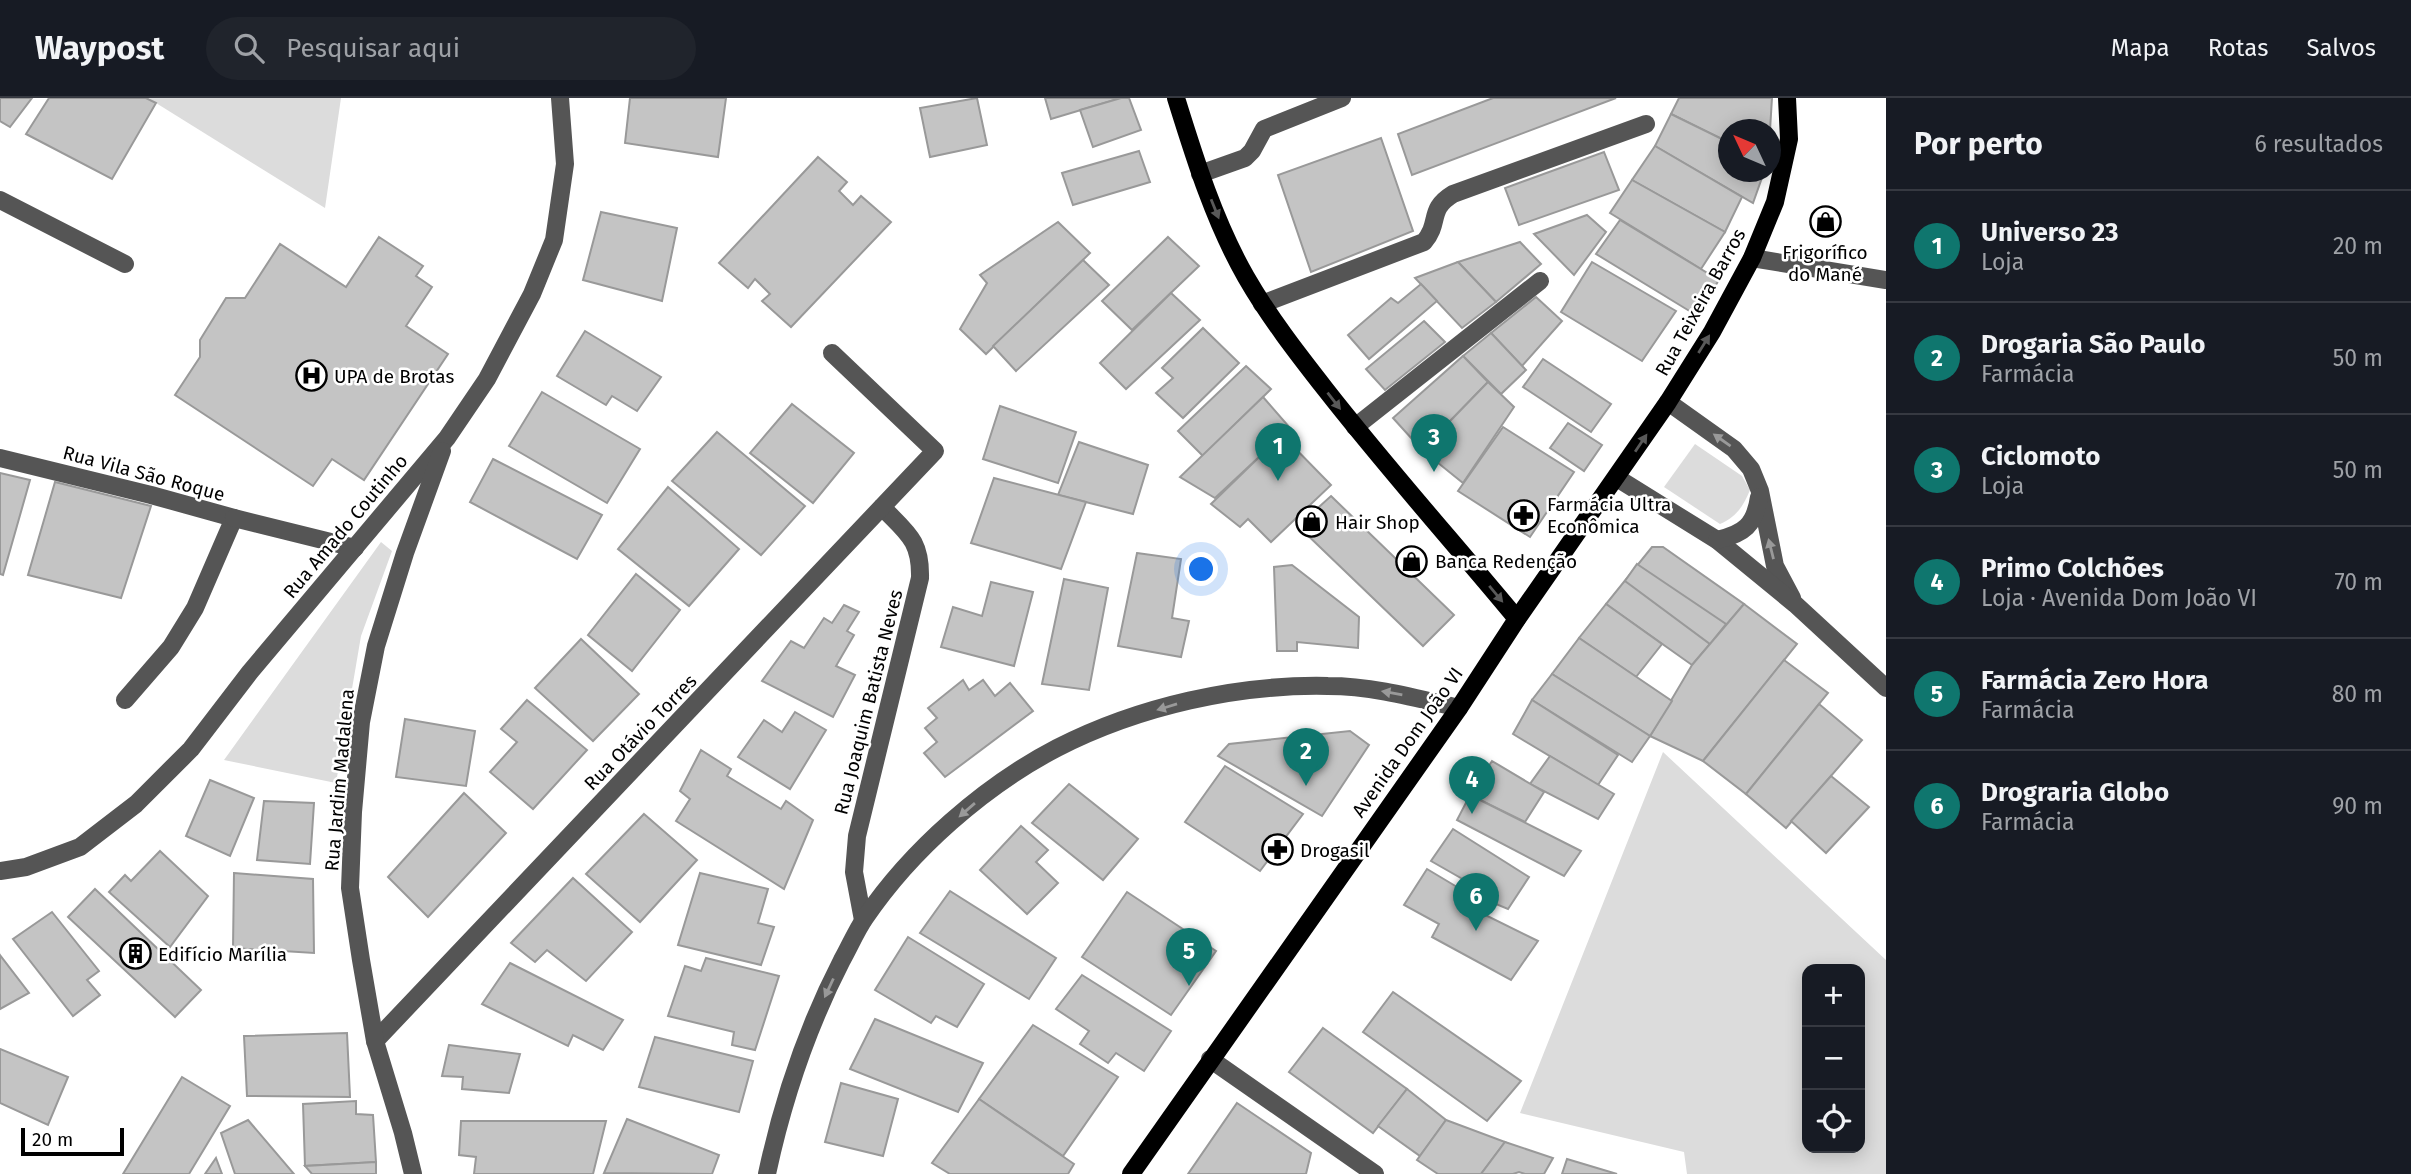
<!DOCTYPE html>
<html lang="pt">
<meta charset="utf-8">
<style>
body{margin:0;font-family:"Fira Sans",sans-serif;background:#20242c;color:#f1f3f6}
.controls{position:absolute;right:21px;bottom:21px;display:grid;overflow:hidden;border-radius:14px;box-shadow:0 4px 18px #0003}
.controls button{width:63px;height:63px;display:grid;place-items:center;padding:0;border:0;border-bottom:2px solid #363941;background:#171b24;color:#f1f3f6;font:35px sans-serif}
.compass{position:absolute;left:1718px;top:21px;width:63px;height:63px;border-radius:50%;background:#171b24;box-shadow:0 4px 18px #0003;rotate:314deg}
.scale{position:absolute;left:21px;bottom:18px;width:103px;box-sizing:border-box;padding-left:7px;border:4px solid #000;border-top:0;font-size:19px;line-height:24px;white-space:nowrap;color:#000;-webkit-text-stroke:5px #fff;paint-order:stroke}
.you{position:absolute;left:1202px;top:472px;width:24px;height:24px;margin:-18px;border:5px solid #fff;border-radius:50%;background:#1a73e8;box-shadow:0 0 0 10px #1a73e833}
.badge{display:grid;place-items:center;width:46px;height:46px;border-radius:50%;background:#0f766e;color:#fff;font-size:23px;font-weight:700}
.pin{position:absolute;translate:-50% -58px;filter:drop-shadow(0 2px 4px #0008)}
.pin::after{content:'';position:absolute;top:37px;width:24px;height:21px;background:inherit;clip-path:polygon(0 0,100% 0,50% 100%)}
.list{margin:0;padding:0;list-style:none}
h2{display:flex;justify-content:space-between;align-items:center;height:91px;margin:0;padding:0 28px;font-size:30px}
h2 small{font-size:23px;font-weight:400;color:#9ea1a6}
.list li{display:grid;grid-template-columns:46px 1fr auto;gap:21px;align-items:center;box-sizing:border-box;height:112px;padding:0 28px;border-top:2px solid #363941}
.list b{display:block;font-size:26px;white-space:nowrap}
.list p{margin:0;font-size:23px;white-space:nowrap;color:#9ea1a6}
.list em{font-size:23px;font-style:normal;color:#9ea1a6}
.icon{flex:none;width:38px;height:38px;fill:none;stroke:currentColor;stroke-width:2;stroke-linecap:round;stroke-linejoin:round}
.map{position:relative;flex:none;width:1886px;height:1076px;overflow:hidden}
header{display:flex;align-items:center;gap:42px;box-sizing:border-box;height:98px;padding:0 35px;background:#171b24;border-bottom:2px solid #363941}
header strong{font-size:33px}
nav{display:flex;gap:38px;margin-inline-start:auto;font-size:24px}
.search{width:490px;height:63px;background:#20242c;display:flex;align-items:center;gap:18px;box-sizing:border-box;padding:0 24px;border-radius:38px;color:#9ea1a6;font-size:26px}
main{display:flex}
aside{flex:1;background:#171b24}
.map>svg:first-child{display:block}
</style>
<header>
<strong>Waypost</strong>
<div class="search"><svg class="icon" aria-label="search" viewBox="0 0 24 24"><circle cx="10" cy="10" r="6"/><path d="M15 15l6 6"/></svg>Pesquisar aqui</div>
<nav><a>Mapa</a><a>Rotas</a><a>Salvos</a></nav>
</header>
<main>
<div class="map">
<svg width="1886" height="1076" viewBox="0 0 1886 1076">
<rect width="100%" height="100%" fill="#fff"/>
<g fill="#dcdcdc" fill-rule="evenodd">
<path d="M149 0H341L325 110 156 5Z"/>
<path d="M1695 346 1742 378 1750 392C1743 409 1736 419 1720 426L1664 389Z"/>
<path d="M381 444 392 453 361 538 336 685 224 662Z"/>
<path d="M1663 654 1886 862V1076H1687L1684 1054 1520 1015ZM1860 871V1050H1807V871Z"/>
</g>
<g fill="#c4c4c4" stroke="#999" stroke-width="2">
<path d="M0 0H32L10 29 0 23Z"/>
<path d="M49 0H146L156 5 112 81 26 36Z"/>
<path d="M630 0H726L718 59 625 45Z"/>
<path d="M977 0 987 47 930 59 920 10Z"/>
<path d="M1045 0H1121L1051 21Z"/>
<path d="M1121 0H1129L1141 32 1093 49 1080 12Z"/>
<path d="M1493 0H1616L1412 77 1398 36Z"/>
<path d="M1679 0H1772L1770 32H1728V44L1671 16Z"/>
<path d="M1671 16 1728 44V74H1764L1753 105 1655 48Z"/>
<path d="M1381 40 1413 133 1311 174 1278 77Z"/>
<path d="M1655 48 1742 99 1725 134 1632 82Z"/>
<path d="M1139 53 1150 84 1073 107 1062 75Z"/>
<path d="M1604 54 1619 92 1519 127 1505 90Z"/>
<path d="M818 59 847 84 839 93 853 107 861 98 891 124 791 229 762 203 770 196 755 181 748 190 719 165Z"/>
<path d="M1632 82 1725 134 1701 171 1610 115Z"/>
<path d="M601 114 677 130 662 203 583 182Z"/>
<path d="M1587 117 1606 134 1574 177 1534 136Z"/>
<path d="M1620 122 1719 182 1696 217 1596 156Z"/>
<path d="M1058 124 1090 155 986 256 960 231 987 185 980 177Z"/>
<path d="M379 139 423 168 416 178 432 189 406 228 448 256 364 382 332 361 313 388 175 297 200 259V242L226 200H245L280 146 346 189Z"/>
<path d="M1168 139 1199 168 1132 232 1102 203Z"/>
<path d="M1520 144 1541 166 1496 204 1458 164Z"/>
<path d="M1083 162 1109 187 1016 273 993 248Z"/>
<path d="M1458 164 1496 204 1462 230 1415 180Z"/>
<path d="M1592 164 1676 213 1642 263 1561 214Z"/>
<path d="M1421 186 1437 203 1369 261 1348 237 1391 200 1398 205Z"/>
<path d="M1171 195 1200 222 1126 291 1100 265Z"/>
<path d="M1536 199 1562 223 1522 268 1491 235Z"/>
<path d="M1424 223 1445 244 1385 292 1366 271Z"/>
<path d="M1203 230 1239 265 1183 320 1156 295 1173 280 1162 270Z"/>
<path d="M585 233 661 279 637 313 612 298 606 307 557 278Z"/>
<path d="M1491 235 1526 272 1501 296 1463 258Z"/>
<path d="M1463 258 1488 284 1422 352 1393 320Z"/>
<path d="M1543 261 1611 306 1591 334 1523 289Z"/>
<path d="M1246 268 1271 291 1203 358 1178 333Z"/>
<path d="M1488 284 1514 309 1463 385 1422 352Z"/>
<path d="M542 294 640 351 607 405 509 348Z"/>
<path d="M1263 299 1290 330 1215 400 1180 379Z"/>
<path d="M792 306 854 355 813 405 750 355Z"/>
<path d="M1000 308 1076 334 1058 385 983 361Z"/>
<path d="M1568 325 1602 347 1584 373 1550 350Z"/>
<path d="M1503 329 1574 374 1530 439 1458 393Z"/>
<path d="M717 334 805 408 761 457 672 383Z"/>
<path d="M1282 337 1331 387 1271 444 1248 421 1240 429 1211 406Z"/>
<path d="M1079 344 1148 367 1133 416 1058 397Z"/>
<path d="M493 361 602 417 577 461 470 404Z"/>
<path d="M0 375 30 382 3 477 0 476Z"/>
<path d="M994 380 1086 404 1061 471 971 445Z"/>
<path d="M55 384 151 408 121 500 28 477Z"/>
<path d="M668 389 739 451 689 508 618 451Z"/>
<path d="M1331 398 1454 517 1423 548 1298 428Z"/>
<path d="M1652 449H1663L1744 506 1692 567 1606 506Z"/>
<path d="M1137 455 1181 461 1172 520 1189 523 1181 559 1118 548Z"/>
<path d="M1637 466 1726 526 1710 546 1625 483Z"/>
<path d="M1292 467 1359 519 1358 550 1297 544V553H1277L1274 469Z"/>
<path d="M636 476 680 512 632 573 588 537Z"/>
<path d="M1064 481 1108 490 1089 592 1042 586Z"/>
<path d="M991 484 1033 494 1014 568 941 549 953 509 982 518Z"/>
<path d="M1606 506 1662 546 1636 579 1579 540Z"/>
<path d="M1744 506 1797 546 1703 663 1650 638 1692 567Z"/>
<path d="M844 507 859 514 847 533 854 537 836 568 855 577 833 619 762 583 791 543 804 550 824 520 832 525Z"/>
<path d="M1579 540 1672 603 1650 638 1552 576Z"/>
<path d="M581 541 639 596 593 643 535 590Z"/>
<path d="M1784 562 1828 595 1746 696 1703 663Z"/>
<path d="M1552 576 1650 638 1632 664 1532 602Z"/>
<path d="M963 582 969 592 983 582 995 598 1010 585 1033 613 945 679 924 655 937 644 925 630 937 620 928 610Z"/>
<path d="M527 602 587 652 533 711 490 674 517 644 501 631Z"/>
<path d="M1532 602 1618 657 1598 687 1513 636Z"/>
<path d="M1819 606 1862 642 1786 730 1746 696Z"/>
<path d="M795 614 826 632 790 691 738 659 764 622 782 634Z"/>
<path d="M405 621 475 633 466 688 396 679Z"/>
<path d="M1350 633 1369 647 1322 718 1218 658 1229 646Z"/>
<path d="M701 652 731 671 727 678 781 711 786 703 813 722 784 791 676 723 690 701 680 693Z"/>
<path d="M1550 658 1614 696 1598 721 1530 686Z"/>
<path d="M1492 663 1544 694 1525 724 1470 697Z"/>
<path d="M1225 668 1303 716 1260 773 1185 724Z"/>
<path d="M1831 678 1869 709 1826 755 1791 723Z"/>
<path d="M210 682 254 700 230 758 186 738Z"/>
<path d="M1069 686 1138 741 1103 782 1032 725Z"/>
<path d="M464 695 506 735 428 819 388 779Z"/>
<path d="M1470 697 1581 753 1564 778 1457 722Z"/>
<path d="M264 703 314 705 310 766 257 762Z"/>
<path d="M644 716 697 762 640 824 586 776Z"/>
<path d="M1021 728 1048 752 1036 764 1058 785 1027 816 980 772Z"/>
<path d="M1453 731 1529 779 1508 811 1474 797 1480 791 1431 763Z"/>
<path d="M160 753 208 798 170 849 109 794 125 777 131 783Z"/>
<path d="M1427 771 1462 792 1455 802 1538 843 1511 882 1432 839 1439 826 1404 807Z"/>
<path d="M234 775 313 781 314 855 233 850Z"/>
<path d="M700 775 768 791 758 825 774 829 761 867 678 847Z"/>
<path d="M573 780 632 834 586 883 547 852 535 864 511 845Z"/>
<path d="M95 791 201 892 175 919 68 819Z"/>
<path d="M950 793 1056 860 1029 901 920 835Z"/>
<path d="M1127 794 1216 853 1171 917 1082 859Z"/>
<path d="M52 814 99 873 87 882 100 897 73 918 13 841Z"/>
<path d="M908 839 984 886 957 929 936 918 931 925 875 892Z"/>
<path d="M0 857 29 895 0 911Z"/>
<path d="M706 860 779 878 755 952 732 947 734 934 668 918 685 868 701 873Z"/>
<path d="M510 865 623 922 603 952 573 937 568 948 482 906Z"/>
<path d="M1082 877 1171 933 1144 973 1116 955 1108 965 1080 946 1089 933 1056 911Z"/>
<path d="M1393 894 1521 983 1487 1023 1363 934Z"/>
<path d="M875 921 983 965 958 1014 850 971Z"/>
<path d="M1033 927 1118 979 1063 1058 979 1001Z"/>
<path d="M1323 930 1407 991 1373 1035 1289 974Z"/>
<path d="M347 935 350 999 247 998 244 938Z"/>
<path d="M655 939 753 963 739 1014 639 989Z"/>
<path d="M449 947 520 956 509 995 462 991 463 979 442 978Z"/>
<path d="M0 951 68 979 48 1027 0 1005Z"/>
<path d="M182 979 230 1008 189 1076H123Z"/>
<path d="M841 985 898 1001 883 1058 825 1044Z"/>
<path d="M1407 991 1446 1022 1420 1058 1378 1028Z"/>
<path d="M979 1001 1074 1066 1068 1076H950L932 1065Z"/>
<path d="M356 1003V1016L373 1017 376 1064 305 1068 303 1006Z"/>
<path d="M1237 1005 1311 1055 1306 1076H1188Z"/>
<path d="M627 1021 719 1057 712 1076 604 1075Z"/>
<path d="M248 1022 294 1076H235L221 1035Z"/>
<path d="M1446 1022 1505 1044 1481 1076H1438L1417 1062Z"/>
<path d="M461 1023H606L593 1076H474L476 1059 459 1057Z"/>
<path d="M1505 1044 1553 1060 1544 1076H1525L1519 1074 1513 1076H1481Z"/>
<path d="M216 1060 222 1076H205Z"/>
<path d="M1567 1061 1617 1076H1562Z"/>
<path d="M376 1064V1076H312L305 1068Z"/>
</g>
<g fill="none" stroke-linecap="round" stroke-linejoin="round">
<g stroke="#555" stroke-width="18">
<path d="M1200 76 1245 60 1252 53 1264 31 1342 0"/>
<path d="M0 102 125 166"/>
<path d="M1752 160 1886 182"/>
<path d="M1262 206 1424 144C1441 124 1427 112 1453 96L1646 26"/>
<path d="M1668 304 1734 351 1751 371 1760 393 1775 468 1792 500"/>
<path d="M1355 329 1540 183"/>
<path d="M0 360 151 397 234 420 195 510 171 549 125 602"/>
<path d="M1617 380 1717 442 1795 506 1886 590"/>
<path d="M234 420 355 450"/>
<path d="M1717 442C1744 436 1755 427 1759 399"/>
<path d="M0 773 26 769 80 749 136 706 191 651 250 574 447 340 487 281 532 196 554 142 565 66 560 0"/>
<path d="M863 822 854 774 857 738 920 480C921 442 907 435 882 409"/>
<path d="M375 943 935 353 832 255"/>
<path d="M1210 961 1375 1076"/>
<path d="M413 1076 403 1035 375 943 361 862 350 790 353 714 361 624 376 548 405 455 442 353"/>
<path d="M767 1076C783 1001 807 930 842 862 850 848 856 833 865 820 911 752 984 688 1057 650 1139 608 1238 586 1328 588 1373 588 1416 600 1459 610"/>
</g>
<g stroke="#000" stroke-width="18">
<path d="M1176 0C1195 61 1214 123 1246 179 1269 219 1297 255 1326 292 1387 370 1454 445 1517 521"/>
<path d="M1131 1076 1459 610 1517 521 1668 304 1712 234 1752 160 1775 104 1789 41 1787 0"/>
</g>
</g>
<defs><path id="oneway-solid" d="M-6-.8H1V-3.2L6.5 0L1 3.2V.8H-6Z" transform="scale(1.75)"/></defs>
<g fill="#595959">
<use href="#oneway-solid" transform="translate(1215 111) rotate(68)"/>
<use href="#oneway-solid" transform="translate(1704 246) rotate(-58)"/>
<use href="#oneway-solid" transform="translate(1334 303) rotate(52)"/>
<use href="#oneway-solid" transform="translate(1641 345) rotate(-56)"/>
<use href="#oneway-solid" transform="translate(1496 496) rotate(50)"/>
</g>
<g fill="#999">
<use href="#oneway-solid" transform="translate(1722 342) rotate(-145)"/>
<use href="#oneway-solid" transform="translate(1771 451) rotate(-104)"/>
<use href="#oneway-solid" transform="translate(1392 595) rotate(-170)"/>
<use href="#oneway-solid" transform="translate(1167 609) rotate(163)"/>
<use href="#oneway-solid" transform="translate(967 712) rotate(139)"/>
<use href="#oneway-solid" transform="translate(829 890) rotate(115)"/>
</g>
<defs>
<symbol id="shop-ring" viewBox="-11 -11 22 22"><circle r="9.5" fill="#fff" stroke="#000" stroke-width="1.5"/><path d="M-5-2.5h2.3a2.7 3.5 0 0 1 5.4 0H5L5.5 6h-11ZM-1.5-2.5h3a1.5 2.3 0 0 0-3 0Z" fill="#000"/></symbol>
<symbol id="hospital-ring" viewBox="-11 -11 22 22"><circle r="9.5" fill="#fff" stroke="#000" stroke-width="1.5"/><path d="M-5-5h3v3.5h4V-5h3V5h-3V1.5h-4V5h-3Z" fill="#000"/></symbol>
<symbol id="pharmacy-ring" viewBox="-11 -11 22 22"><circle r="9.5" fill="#fff" stroke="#000" stroke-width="1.5"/><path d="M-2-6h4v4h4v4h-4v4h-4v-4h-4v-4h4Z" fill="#000"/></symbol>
<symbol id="building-ring" viewBox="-11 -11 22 22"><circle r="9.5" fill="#fff" stroke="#000" stroke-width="1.5"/><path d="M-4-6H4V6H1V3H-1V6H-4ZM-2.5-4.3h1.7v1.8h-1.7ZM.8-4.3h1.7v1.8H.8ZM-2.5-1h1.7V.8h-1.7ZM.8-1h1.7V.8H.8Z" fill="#000"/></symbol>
</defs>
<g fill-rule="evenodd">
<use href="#shop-ring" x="1808" y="106" width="35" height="35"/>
<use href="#hospital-ring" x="294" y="260" width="35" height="35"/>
<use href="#pharmacy-ring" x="1506" y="400" width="35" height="35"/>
<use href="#shop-ring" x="1294" y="406" width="35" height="35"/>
<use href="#shop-ring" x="1394" y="446" width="35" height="35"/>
<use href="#pharmacy-ring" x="1260" y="734" width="35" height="35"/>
<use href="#building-ring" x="118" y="838" width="35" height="35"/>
</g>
<g text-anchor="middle" stroke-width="5" stroke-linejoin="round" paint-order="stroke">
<g font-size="19" fill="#000" stroke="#fff" text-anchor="start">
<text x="1825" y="161" text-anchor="middle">Frigorífico<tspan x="1825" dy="22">do Mané</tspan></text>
<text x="334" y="285">UPA de Brotas</text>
<text x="1547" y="413">Farmácia Ultra<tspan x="1547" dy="22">Econômica</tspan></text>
<text x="1335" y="431">Hair Shop</text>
<text x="1435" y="470">Banca Redenção</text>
<text x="1300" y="759">Drogasil</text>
<text x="158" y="863">Edifício Marília</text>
</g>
<g font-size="19" fill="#000" stroke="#fff">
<text transform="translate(1700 204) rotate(-61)" y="7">Rua Teixeira Barros</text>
<text transform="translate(144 375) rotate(15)" y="7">Rua Vila São Roque</text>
<text transform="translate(345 428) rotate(-50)" y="7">Rua Amado Coutinho</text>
<text transform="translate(868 604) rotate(-76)" y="7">Rua Joaquim Batista Neves</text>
<text transform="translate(640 634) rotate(-46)" y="7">Rua Otávio Torres</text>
<text transform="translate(1407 644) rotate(-55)" y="7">Avenida Dom João VI</text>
<text transform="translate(339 682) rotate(-85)" y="7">Rua Jardim Madalena</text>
</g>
</g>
</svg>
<div class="controls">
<button>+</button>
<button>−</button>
<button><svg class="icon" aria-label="locate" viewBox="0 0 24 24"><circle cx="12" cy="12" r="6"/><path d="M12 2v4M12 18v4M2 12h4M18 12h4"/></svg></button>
</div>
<svg class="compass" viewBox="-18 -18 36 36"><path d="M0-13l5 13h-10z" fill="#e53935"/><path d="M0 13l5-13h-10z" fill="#9ea1a6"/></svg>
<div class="scale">20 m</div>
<div class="you"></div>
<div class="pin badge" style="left:1278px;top:383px">1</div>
<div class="pin badge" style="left:1306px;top:688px">2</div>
<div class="pin badge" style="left:1434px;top:374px">3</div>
<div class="pin badge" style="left:1472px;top:716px">4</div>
<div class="pin badge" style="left:1189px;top:888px">5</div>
<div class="pin badge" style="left:1476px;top:833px">6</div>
</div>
<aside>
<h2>Por perto<small>6 resultados</small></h2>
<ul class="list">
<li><span class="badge">1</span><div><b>Universo 23</b><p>Loja</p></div><em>20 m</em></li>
<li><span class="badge">2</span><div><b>Drogaria São Paulo</b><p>Farmácia</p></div><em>50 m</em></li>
<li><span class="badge">3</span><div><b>Ciclomoto</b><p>Loja</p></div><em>50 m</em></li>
<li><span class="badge">4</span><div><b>Primo Colchões</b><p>Loja · Avenida Dom João VI</p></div><em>70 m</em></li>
<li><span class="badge">5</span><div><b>Farmácia Zero Hora</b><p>Farmácia</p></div><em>80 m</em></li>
<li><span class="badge">6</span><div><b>Drograria Globo</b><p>Farmácia</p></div><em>90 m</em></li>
</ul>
</aside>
</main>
